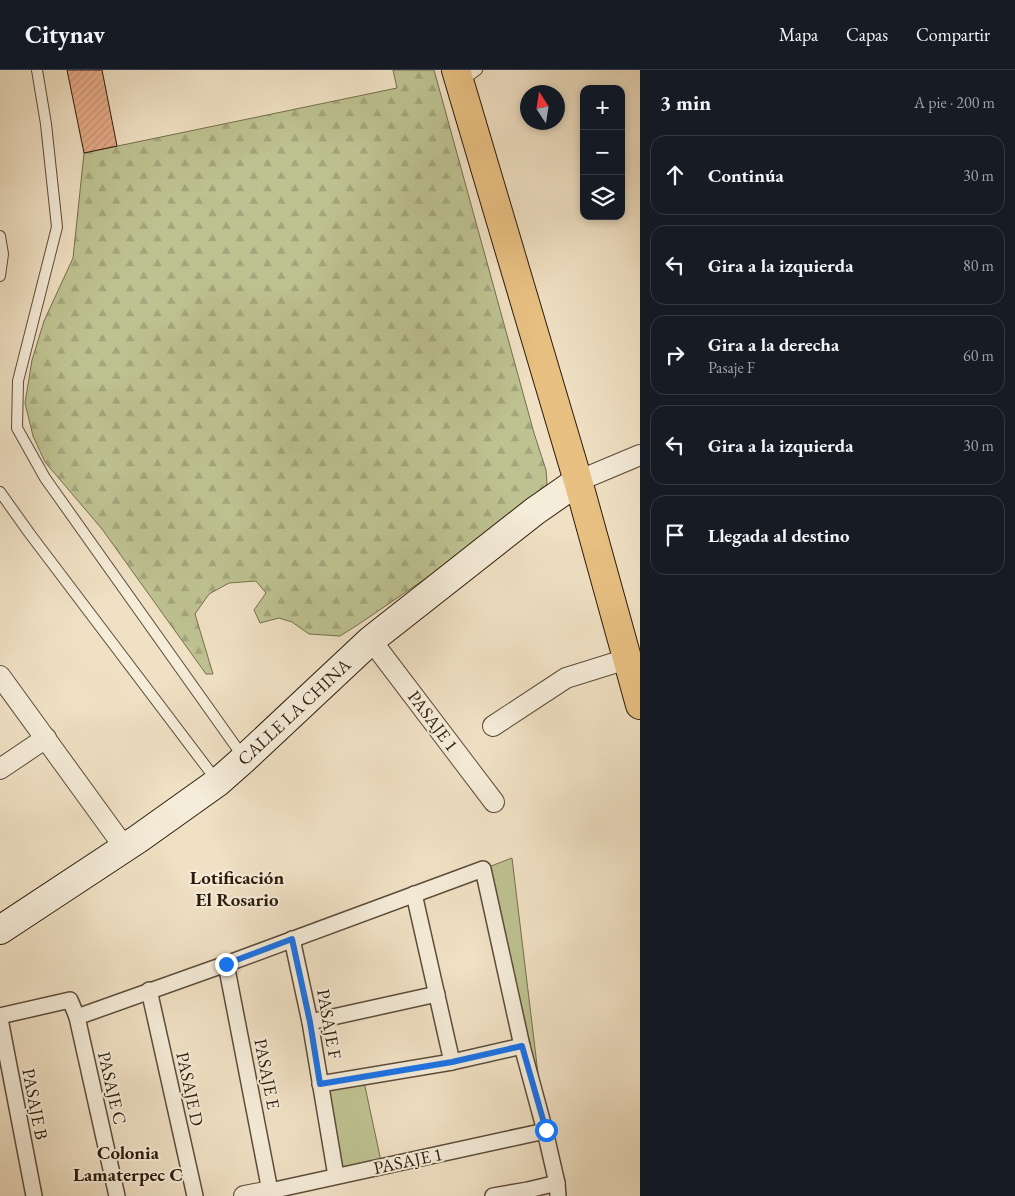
<!DOCTYPE html>
<html lang="es">
<meta charset="utf-8">
<style>
body{margin:0;font-family:"EB Garamond",serif;background:#242831;color:#f1f3f6}
.controls{position:absolute;right:15px;top:15px;display:grid;overflow:hidden;border-radius:10px;box-shadow:0 2px 8px #0003}
.controls button{width:45px;height:45px;display:grid;place-items:center;padding:0;border:0;border-bottom:1px solid #363941;background:#171b24;color:#f1f3f6;font:25px sans-serif}
.compass{position:absolute;left:520px;top:15px;width:45px;height:45px;border-radius:50%;background:#171b24;box-shadow:0 2px 8px #0003;rotate:348deg}
.stop{position:absolute;width:15px;height:15px;margin:-11px;border:4px solid #1a73e8;border-radius:50%;background:#fff}
.stop.end{background:#1a73e8;border-color:#fff;box-shadow:0 1px 5px #0008}
.list{margin:0;padding:0;list-style:none}
h2{display:flex;justify-content:space-between;align-items:center;height:65px;margin:0;padding:0 20px;font-size:21px}
h2 small{font-size:16px;font-weight:400;color:#9ea1a6}
.list li{display:grid;grid-template-columns:32px 1fr auto;gap:15px;align-items:center;box-sizing:border-box;height:80px;margin:0 10px 10px;padding:0 10px;border:1px solid #363941;border-radius:15px}
.list b{display:block;font-size:19px;white-space:nowrap}
.list p{margin:0;font-size:16px;white-space:nowrap;color:#9ea1a6}
.list em{font-size:16px;font-style:normal;color:#9ea1a6}
.icon{flex:none;width:28px;height:28px;fill:none;stroke:currentColor;stroke-width:2;stroke-linecap:round;stroke-linejoin:round}
.map{position:relative;flex:none;width:640px;height:1126px;overflow:hidden}
header{display:flex;align-items:center;gap:30px;box-sizing:border-box;height:70px;padding:0 25px;background:#171b24;border-bottom:1px solid #363941}
header strong{font-size:24px}
nav{display:flex;gap:28px;margin-inline-start:auto;font-size:18px}
main{display:flex}
aside{flex:1;background:#171b24}
.map>svg:first-child{display:block}
</style>
<header>
<strong>Citynav</strong>
<nav><a>Mapa</a><a>Capas</a><a>Compartir</a></nav>
</header>
<main>
<div class="map">
<svg width="640" height="1126" viewBox="0 0 640 1126">
<defs>
<pattern id="forest-firs" width="22" height="20" patternUnits="userSpaceOnUse" patternTransform="scale(1.25)"><rect width="22" height="20" fill="#bec291"/><path d="M5 1l3.5 6h-7zM16 11l3.5 6h-7z" fill="#a3a67c"/></pattern>
<pattern id="building-hatch" width="6" height="6" patternUnits="userSpaceOnUse" patternTransform="scale(1.25)"><rect width="6" height="6" fill="#e8ad8a"/><path d="M-1 1l2-2M0 6l6-6M5 7l2-2" fill="none" stroke="#c79476"/></pattern>
</defs>
<rect width="100%" height="100%" fill="#f0e1c4"/>
<filter id="stains"><feTurbulence type="fractalNoise" baseFrequency=".004" numOctaves="4"/><feColorMatrix values="0 0 0 0 .2 0 0 0 0 .09 0 0 0 0 .02 0 0 0 .5 -.17"/></filter>
<radialGradient id="worn" r=".72"><stop offset=".6" stop-color="#630" stop-opacity="0"/><stop offset="1" stop-color="#630" stop-opacity=".3"/></radialGradient>
<path fill="url(#forest-firs)" stroke="#756e4e" d="M393 0H434L534 363 546 400 547 413 542 423 460 485 359 554 340 566 309 564 292 552 279 548 260 553 254 540 266 523 256 511 229 513 209 524 195 544 213 604H206L102 459 45 392 33 366 25 333 32 290 44 251 73 188 84 83 397 18Z"/>
<g fill="#bec291" stroke="#756e4e">
<path d="M512 788 545 1061 483 799Z"/>
<path d="M363 1007 382 1096 336 1106 320 1014Z"/>
</g>
<path fill="url(#building-hatch)" stroke="#2c1b0c" d="M67 0H102L117 76 84 83Z"/>
<g fill="none" stroke-linecap="round" stroke-linejoin="round">
<defs>
<g id="service">
<path d="M37 0 46 54 57 157 18 311 17 358 45 408 244 688"/>
<path d="M462 11 477 0"/>
<path d="M0 166 3 184 0 206"/>
<path d="M0 422 30 464 217 711"/>
</g>
<g id="pedestrian">
<path d="M414 824 452 992"/>
<path d="M292 869 310 952 336 1106"/>
<path d="M226 894 270 1121 545 1061"/>
<path d="M149 920 195 1126"/>
<path d="M0 946 70 930 77 947 226 894 483 799 522 976 545 1061 557 1113 558 1126"/>
<path d="M77 947 117 1126"/>
<path d="M0 949 34 1126"/>
<path d="M310 952 437 924"/>
<path d="M320 1014 452 992 522 976"/>
<path d="M493 1126 528 1120 557 1113"/>
</g>
<g id="minor">
<path d="M578 411 640 385"/>
<path d="M371 570 494 732"/>
<path d="M0 606 125 778"/>
<path d="M493 656 566 608 627 589"/>
<path d="M0 699 46 668"/>
<path d="M244 1126 270 1121 271 1126"/>
</g>
<path id="secondary" d="M0 860 138 769 218 712 244 689 371 570 535 441 578 411"/>
<path id="primary" d="M456 0 578 411 640 635"/>
</defs>
<use href="#service" stroke="#5d4c3a" stroke-width="12"/>
<use href="#pedestrian" stroke="#5d4c3a" stroke-width="18"/>
<use href="#minor" stroke="#5d4c3a" stroke-width="22"/>
<use href="#secondary" stroke="#2c1b0c" stroke-width="30"/>
<use href="#primary" stroke="#2c1b0c" stroke-width="30"/>
<use href="#service" stroke="#f5ecd9" stroke-width="10"/>
<use href="#pedestrian" stroke="#f5ecd9" stroke-width="15"/>
<use href="#minor" stroke="#f5ecd9" stroke-width="20"/>
<use href="#secondary" stroke="#f5ecd9" stroke-width="28"/>
<use href="#primary" stroke="#e8c082" stroke-width="28"/>
</g>
<g fill="none" stroke-linecap="round" stroke-linejoin="round">
<path stroke="#1a73e8" stroke-width="6" d="M226 894 292 869 310 952 320 1014 452 992 522 976 546 1060"/>
</g>
<g text-anchor="middle" stroke-width="4" stroke-linejoin="round" paint-order="stroke">
<g font-size="18" fill="#2c1b0c" stroke="#f5ecd9">
<text transform="translate(294 642) rotate(-43)" y="6">CALLE LA CHINA</text>
<text transform="translate(433 651) rotate(53)" y="6">PASAJE 1</text>
<text transform="translate(329 954) rotate(80)" y="6">PASAJE F</text>
<text transform="translate(267 1004) rotate(79)" y="6">PASAJE E</text>
<text transform="translate(112 1018) rotate(77)" y="6">PASAJE C</text>
<text transform="translate(190 1019) rotate(78)" y="6">PASAJE D</text>
<text transform="translate(35 1034) rotate(79)" y="6">PASAJE B</text>
<text transform="translate(408 1091) rotate(-12)" y="6">PASAJE 1</text>
</g>
<g font-size="19" font-weight="bold" fill="#2c1b0c" stroke="#f5ecd9">
<text x="237" y="814">Lotificación<tspan x="237" dy="22">El Rosario</tspan></text>
<text x="128" y="1089">Colonia<tspan x="128" dy="22">Lamaterpec C</tspan></text>
</g>
</g>
<rect width="100%" height="100%" filter="url(#stains)"/>
<rect width="100%" height="100%" fill="url(#worn)"/>
</svg>
<div class="controls">
<button>+</button>
<button>−</button>
<button><svg class="icon" aria-label="layers" viewBox="0 0 24 24"><path d="M12 4l9 5-9 5-9-5zM3 14l9 5 9-5"/></svg></button>
</div>
<svg class="compass" viewBox="-18 -18 36 36"><path d="M0-13l5 13h-10z" fill="#e53935"/><path d="M0 13l5-13h-10z" fill="#9ea1a6"/></svg>
<div class="stop" style="left:546px;top:1060px"></div>
<div class="stop end" style="left:226px;top:894px"></div>
</div>
<aside>
<h2>3 min<small>A pie · 200 m</small></h2>
<ul class="list">
<li><svg class="icon" aria-label="ahead" viewBox="0 0 24 24"><path d="M12 20V5M6 11l6-6 6 6"/></svg><div><b>Continúa</b></div><em>30 m</em></li>
<li><svg class="icon" aria-label="left" viewBox="0 0 24 24"><path d="M17 20v-9H6M10 6l-5 5 5 5"/></svg><div><b>Gira a la izquierda</b></div><em>80 m</em></li>
<li><svg class="icon" aria-label="right" viewBox="0 0 24 24"><path d="M7 20v-9h11M14 6l5 5-5 5"/></svg><div><b>Gira a la derecha</b><p>Pasaje F</p></div><em>60 m</em></li>
<li><svg class="icon" aria-label="left" viewBox="0 0 24 24"><path d="M17 20v-9H6M10 6l-5 5 5 5"/></svg><div><b>Gira a la izquierda</b></div><em>30 m</em></li>
<li><svg class="icon" aria-label="arrive" viewBox="0 0 24 24"><path d="M6 21V4h12l-3 4 3 4H6"/></svg><div><b>Llegada al destino</b></div></li>
</ul>
</aside>
</main>
